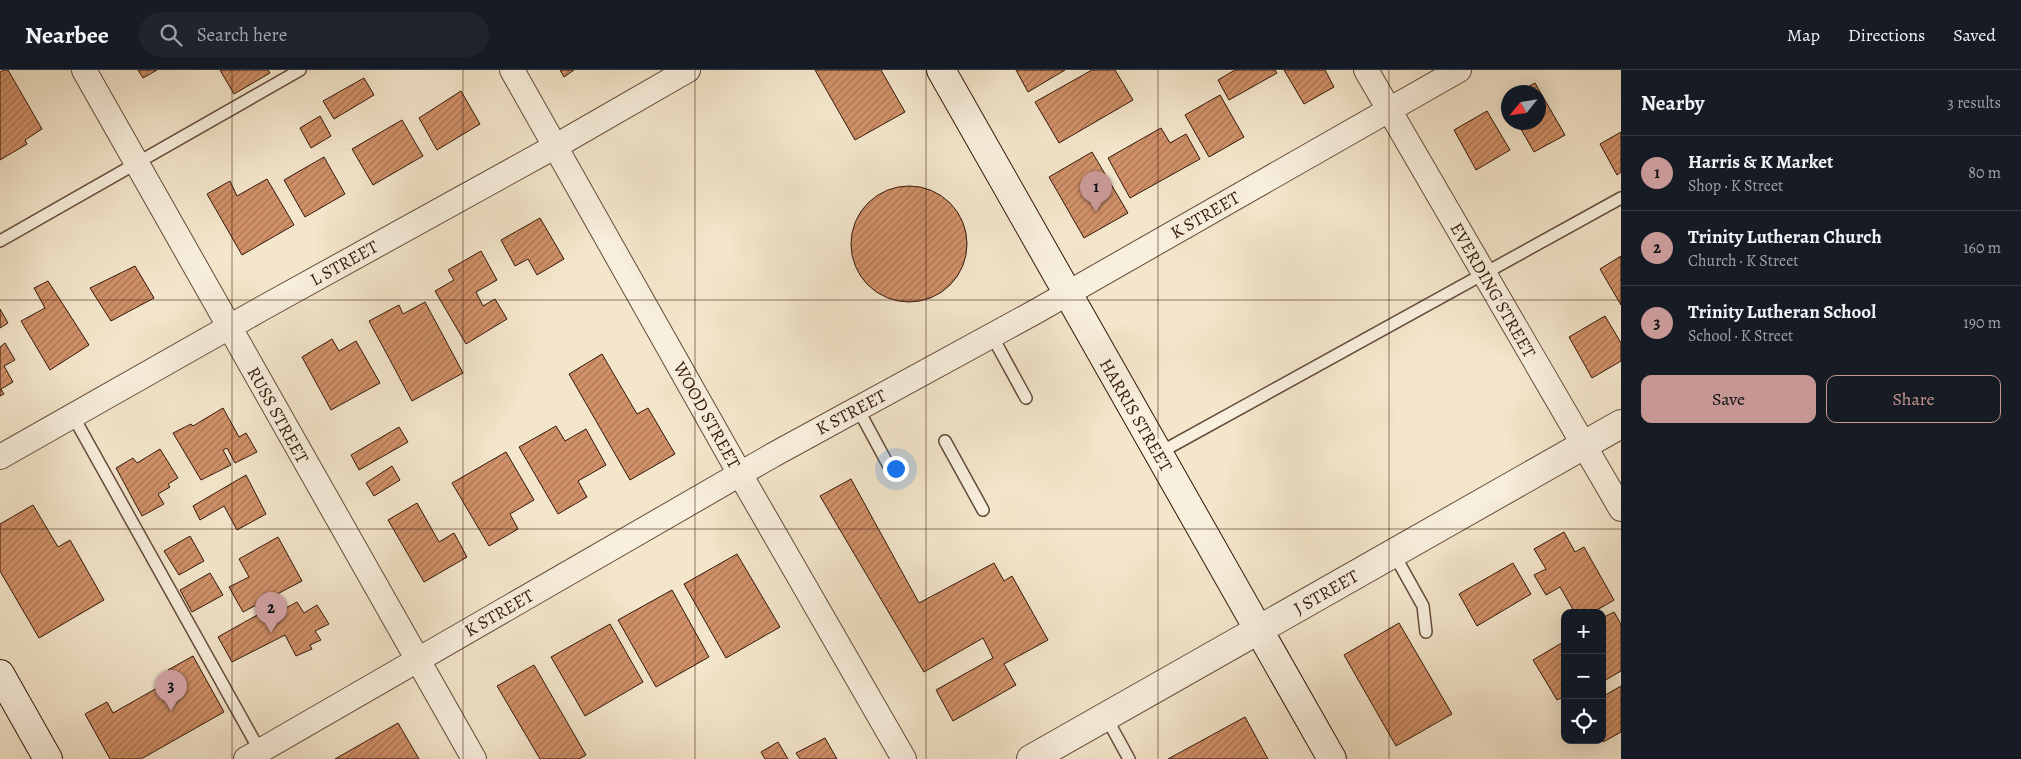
<!DOCTYPE html>
<meta charset="utf-8">
<style>
body{margin:0;font-family:Alegreya,serif;background:#20242c;color:#f1f3f6}
.controls{position:absolute;right:15px;bottom:15px;display:grid;overflow:hidden;border-radius:10px;box-shadow:0 5px 20px #0002}
.controls button{width:45px;height:45px;display:grid;place-items:center;padding:0;border:0;border-bottom:1px solid #363941;background:#171b24;color:#f1f3f6;font:25px sans-serif}
.compass{position:absolute;left:1501px;top:15px;width:45px;height:45px;border-radius:50%;background:#171b24;box-shadow:0 5px 20px #0002;rotate:240deg}
.you{position:absolute;left:895px;top:398px;width:18px;height:18px;margin:-12px;border:4px solid #fff;border-radius:50%;background:#1a73e8;box-shadow:0 0 0 8px #1a73e833}
.badge{display:grid;place-items:center;width:32px;height:32px;border-radius:50%;background:#c59692;color:#111;font-size:16px;font-weight:700}
.pin{position:absolute;translate:-50% -41px;filter:drop-shadow(0 1px 2px #0008)}
.pin::after{content:'';position:absolute;top:26px;width:18px;height:15px;background:inherit;clip-path:polygon(0 0,100% 0,50% 100%)}
.list{margin:0;padding:0;list-style:none}
h2{display:flex;justify-content:space-between;align-items:center;height:65px;margin:0;padding:0 20px;font-size:21px}
h2 small{font-size:16px;font-weight:400;color:#9ea1a6}
.list li{display:grid;grid-template-columns:32px 1fr auto;gap:15px;align-items:center;box-sizing:border-box;height:75px;padding:0 20px;border-top:1px solid #363941}
.list b{display:block;font-size:19px;white-space:nowrap}
.list p{margin:0;font-size:16px;white-space:nowrap;color:#9ea1a6}
.list em{font-size:16px;font-style:normal;color:#9ea1a6}
.actions{display:flex;gap:10px;padding:15px 20px}
.actions a{flex:1;padding:11px 0;border:1px solid #c59692;border-radius:10px;text-align:center;font-size:18px;color:#c59692}
.actions .main{background:#c59692;color:#111}
.icon{flex:none;width:28px;height:28px;fill:none;stroke:currentColor;stroke-width:2;stroke-linecap:round;stroke-linejoin:round}
.map{position:relative;flex:none;width:1621px;height:689px;overflow:hidden}
header{display:flex;align-items:center;gap:30px;box-sizing:border-box;height:70px;padding:0 25px;background:#171b24;border-bottom:1px solid #363941}
header strong{font-size:24px}
nav{display:flex;gap:28px;margin-inline-start:auto;font-size:18px}
.search{width:350px;height:45px;background:#20242c;display:flex;align-items:center;gap:12px;box-sizing:border-box;padding:0 18px;border-radius:28px;color:#9ea1a6;font-size:19px}
main{display:flex}
aside{flex:1;background:#171b24}
.map>svg:first-child{display:block}
</style>
<header>
<strong>Nearbee</strong>
<div class="search"><svg class="icon" aria-label="search" viewBox="0 0 24 24"><circle cx="10" cy="10" r="6"/><path d="M15 15l6 6"/></svg>Search here</div>
<nav><a>Map</a><a>Directions</a><a>Saved</a></nav>
</header>
<main>
<div class="map">
<svg width="1621" height="689" viewBox="0 0 1621 689">
<defs>
<pattern id="building-hatch" width="6" height="6" patternUnits="userSpaceOnUse" patternTransform="scale(1.25)"><rect width="6" height="6" fill="#d19169"/><path d="M-1 1l2-2M0 6l6-6M5 7l2-2" fill="none" stroke="#aa7555"/></pattern>
</defs>
<rect width="100%" height="100%" fill="#f4e6cb"/>
<filter id="stains"><feTurbulence type="fractalNoise" baseFrequency=".004" numOctaves="4"/><feColorMatrix values="0 0 0 0 .2 0 0 0 0 .09 0 0 0 0 .02 0 0 0 .5 -.17"/></filter>
<radialGradient id="worn" r=".72"><stop offset=".6" stop-color="#630" stop-opacity="0"/><stop offset="1" stop-color="#630" stop-opacity=".3"/></radialGradient>
<g fill="url(#building-hatch)" stroke="#331709">
<path d="M4 0H8L42 59 25 70 27 74 0 90V2Z"/>
<path d="M138 0H157L143 8Z"/>
<path d="M220 0H268L270 3 234 24Z"/>
<path d="M560 0H574L564 7Z"/>
<path d="M815 0H881L905 42 855 70Z"/>
<path d="M1016 0H1065L1028 22Z"/>
<path d="M1092 0H1115L1133 30 1059 73 1035 32Z"/>
<path d="M1235 0H1275L1277 3 1229 30 1218 10Z"/>
<path d="M1284 0H1325L1334 17 1304 34Z"/>
<path d="M364 8 374 25 334 49 323 31Z"/>
<path d="M1535 13 1565 65 1534 82 1517 52H1538V22H1519Z"/>
<path d="M461 21 480 54 437 80 419 48Z"/>
<path d="M1220 25 1244 67 1209 87 1185 45Z"/>
<path d="M1487 41 1510 80 1476 100 1454 60Z"/>
<path d="M320 46 331 66 311 78 300 58Z"/>
<path d="M402 50 423 86 373 115 352 79Z"/>
<path d="M1161 58 1170 73 1186 64 1200 89 1130 128 1108 88Z"/>
<path d="M1621 62V102L1617 105 1600 74Z"/>
<path d="M1092 82 1128 143 1084 168 1049 107Z"/>
<path d="M324 87 345 124 305 147 284 110Z"/>
<path d="M267 109 294 155 242 185 207 124 230 111 237 126Z"/>
<circle cx="909" cy="174" r="58"/>
<path d="M540 148 564 189 537 205 528 189 515 196 501 170Z"/>
<path d="M481 181 497 210 476 222 483 236 495 229 507 249 466 274 435 221 454 210 448 200Z"/>
<path d="M1621 186V235L1600 199Z"/>
<path d="M135 196 154 228 111 251 90 218Z"/>
<path d="M48 211 89 275 50 300 21 251 45 238 34 218Z"/>
<path d="M425 232 463 303 412 331 369 251 399 235 403 244Z"/>
<path d="M0 239 8 253 0 258Z"/>
<path d="M1605 246 1621 273V291L1592 308 1569 267Z"/>
<path d="M332 269 339 281 356 271 380 313 331 340 302 287Z"/>
<path d="M5 273 15 290 4 296 13 312 1 319 4 324 0 326V277Z"/>
<path d="M602 284 637 344 648 338 675 384 630 410 569 304Z"/>
<path d="M223 338 239 367 246 363 257 382 235 393 227 378 223 380 231 395 201 410 173 363 191 354 193 356Z"/>
<path d="M556 356 565 371 586 359 606 395 578 411 587 427 558 444 519 377Z"/>
<path d="M399 357 408 372 359 400 351 385Z"/>
<path d="M160 379 178 408 168 414 170 417 158 424 164 434 142 446 116 398 133 388 137 393Z"/>
<path d="M506 382 534 430 510 444 518 459 489 476 452 413Z"/>
<path d="M392 396 400 410 374 426 366 413Z"/>
<path d="M246 405 266 444 237 460 224 436 200 450 193 436Z"/>
<path d="M851 409 919 533 994 493 1004 511 1012 506 1048 570 1004 594 1016 615 953 651 936 620 993 588 983 568 924 602 820 426Z"/>
<path d="M417 433 439 472 454 463 467 487 424 512 388 450Z"/>
<path d="M33 435 58 477 70 470 104 530 39 568 0 501V454Z"/>
<path d="M1564 462 1575 482 1584 477 1614 530 1592 543H1575L1560 517 1546 525 1534 505 1546 499 1534 479Z"/>
<path d="M190 466 204 491 179 505 164 481Z"/>
<path d="M278 467 302 511 243 542 229 517 249 507 239 489Z"/>
<path d="M737 484 780 557 726 588 684 514Z"/>
<path d="M1513 493 1531 524 1477 556 1459 524Z"/>
<path d="M210 503 223 525 192 542 180 520Z"/>
<path d="M672 520 709 587 656 617 618 550Z"/>
<path d="M297 532 304 543 317 535 329 554 315 561 321 570 310 575 312 579 296 586 285 565 232 592 218 567 268 539 270 544 285 536 286 538Z"/>
<path d="M1614 542 1621 554V601L1602 612V548Z"/>
<path d="M1399 553 1452 644 1396 676 1344 585Z"/>
<path d="M610 554 643 612 585 646 551 587Z"/>
<path d="M1565 571V626L1557 630 1533 590Z"/>
<path d="M193 586 224 642 141 689H110L85 644 107 632 113 643 173 609 168 600Z"/>
<path d="M534 595 586 685 579 689H540L497 616Z"/>
<path d="M1621 616V662L1603 672 1602 627Z"/>
<path d="M1245 647 1268 689H1168Z"/>
<path d="M398 653 419 689H335Z"/>
<path d="M825 668 837 689H800L796 683Z"/>
<path d="M778 672 788 689H765L761 682Z"/>
</g>
<g fill="none" stroke-linecap="round" stroke-linejoin="round">
<defs>
<g id="service">
<path d="M0 171 300 0"/>
<path d="M992 266 1026 328"/>
<path d="M858 339 891 400"/>
<path d="M73 346 260 681"/>
<path d="M945 371 983 440"/>
<path d="M1159 383 1621 128"/>
<path d="M1394 484 1423 536 1426 562"/>
<path d="M1106 647 1129 689"/>
</g>
<g id="minor">
<path d="M84 0 474 689"/>
<path d="M512 0 740 404 904 689"/>
<path d="M1366 0 1621 439"/>
<path d="M0 387 261 239 556 76 688 0"/>
<path d="M246 689 773 385 1035 242 1459 0"/>
</g>
<path id="tertiary" d="M1031 689 1621 354"/>
<g id="secondary">
<path d="M941 0 1332 689"/>
<path d="M0 604 48 689"/>
</g>
</defs>
<use href="#service" stroke="#634b3a" stroke-width="14"/>
<use href="#minor" stroke="#634b3a" stroke-width="26"/>
<use href="#tertiary" stroke="#634b3a" stroke-width="30"/>
<use href="#secondary" stroke="#331709" stroke-width="30"/>
<use href="#service" stroke="#f8efdd" stroke-width="11"/>
<use href="#minor" stroke="#f8efdd" stroke-width="24"/>
<use href="#tertiary" stroke="#f8efdd" stroke-width="28"/>
<use href="#secondary" stroke="#f8efdd" stroke-width="28"/>
</g>
<path fill="none" stroke="#331709" stroke-width="1" stroke-opacity="0.55" d="M232 0V689M463 0V689M695 0V689M926 0V689M1158 0V689M1389 0V689M0 230H1621M0 459H1621"/>
<g text-anchor="middle" stroke-width="5" stroke-linejoin="round" paint-order="stroke">
<g font-size="18" fill="#331709" stroke="#f8efdd">
<text transform="translate(1205 145) rotate(-30)" y="6">K STREET</text>
<text transform="translate(344 193) rotate(-29)" y="6">L STREET</text>
<text transform="translate(1493 220) rotate(60)" y="6">EVERDING STREET</text>
<text transform="translate(851 342) rotate(-28)" y="6">K STREET</text>
<text transform="translate(278 345) rotate(61)" y="6">RUSS STREET</text>
<text transform="translate(707 345) rotate(61)" y="6">WOOD STREET</text>
<text transform="translate(1136 345) rotate(60)" y="6">HARRIS STREET</text>
<text transform="translate(1326 522) rotate(-30)" y="6">J STREET</text>
<text transform="translate(499 543) rotate(-30)" y="6">K STREET</text>
</g>
</g>
<rect width="100%" height="100%" filter="url(#stains)"/>
<rect width="100%" height="100%" fill="url(#worn)"/>
</svg>
<div class="controls">
<button>+</button>
<button>−</button>
<button><svg class="icon" aria-label="locate" viewBox="0 0 24 24"><circle cx="12" cy="12" r="6"/><path d="M12 2v4M12 18v4M2 12h4M18 12h4"/></svg></button>
</div>
<svg class="compass" viewBox="-18 -18 36 36"><path d="M0-13l5 13h-10z" fill="#e53935"/><path d="M0 13l5-13h-10z" fill="#9ea1a6"/></svg>
<div class="you"></div>
<div class="pin badge" style="left:1096px;top:142px">1</div>
<div class="pin badge" style="left:271px;top:563px">2</div>
<div class="pin badge" style="left:171px;top:641px">3</div>
</div>
<aside>
<h2>Nearby<small>3 results</small></h2>
<ul class="list">
<li><span class="badge">1</span><div><b>Harris &amp; K Market</b><p>Shop · K Street</p></div><em>80 m</em></li>
<li><span class="badge">2</span><div><b>Trinity Lutheran Church</b><p>Church · K Street</p></div><em>160 m</em></li>
<li><span class="badge">3</span><div><b>Trinity Lutheran School</b><p>School · K Street</p></div><em>190 m</em></li>
</ul>
<div class="actions"><a class="main">Save</a><a>Share</a></div>
</aside>
</main>
